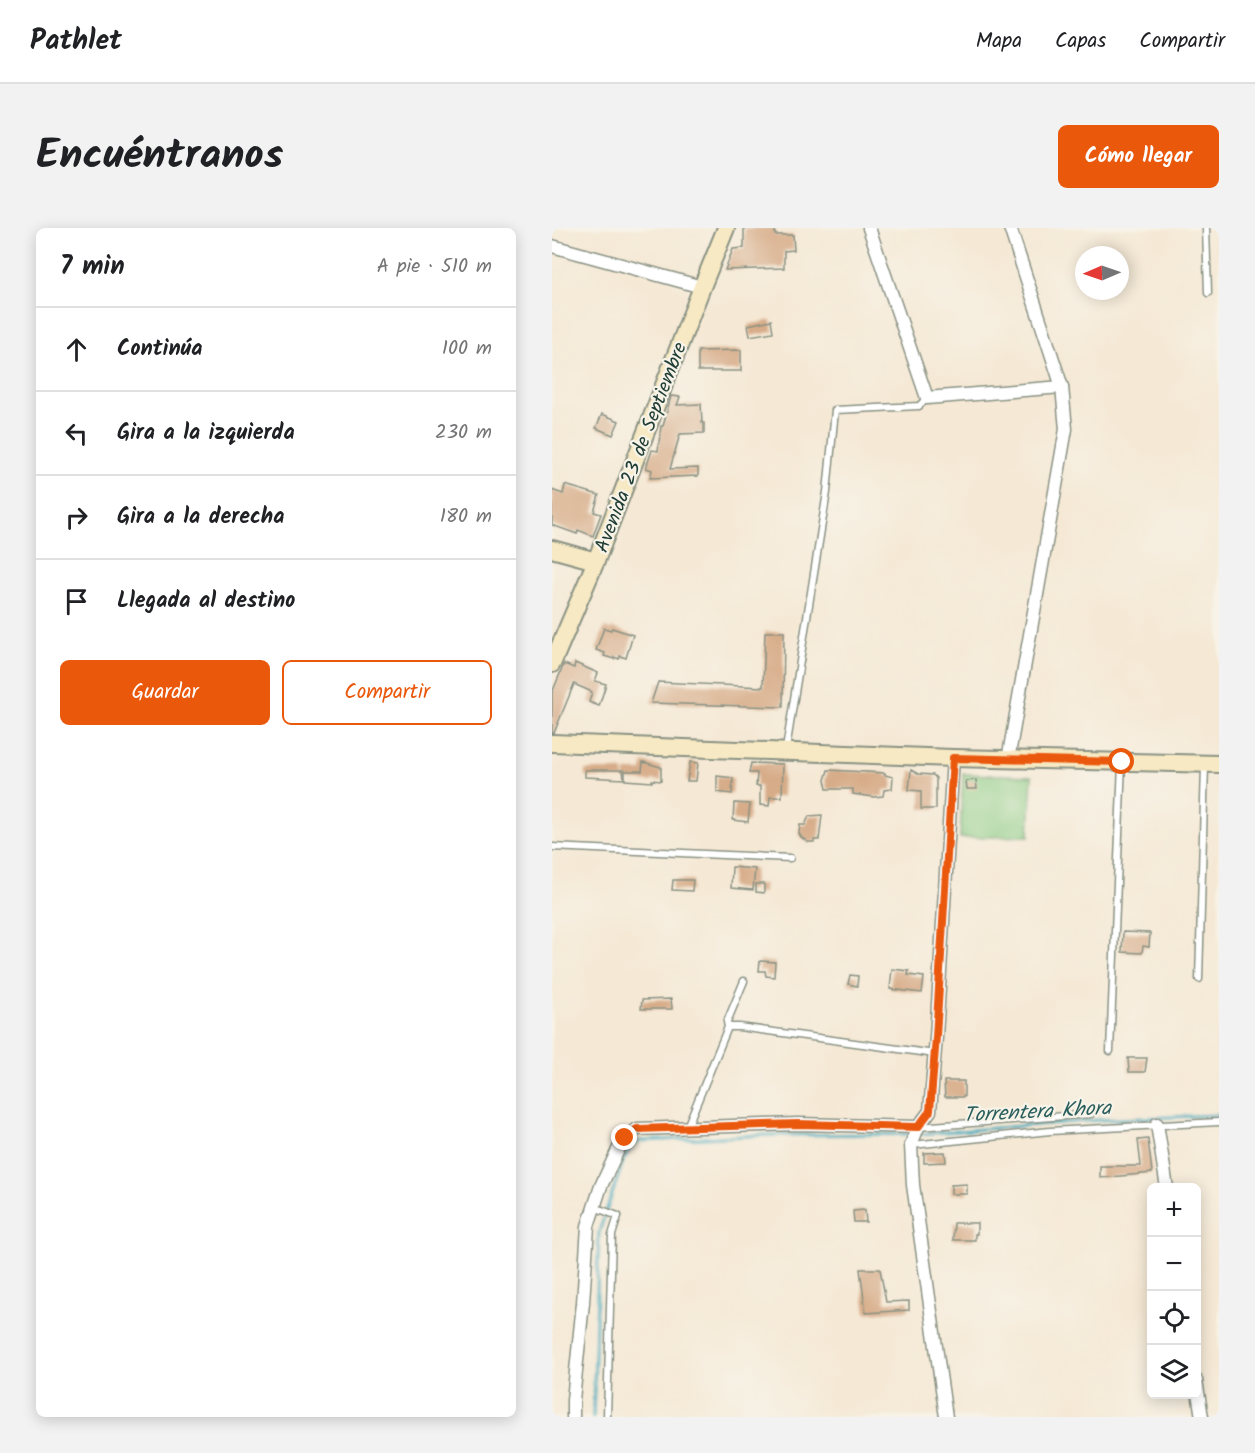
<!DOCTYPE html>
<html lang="es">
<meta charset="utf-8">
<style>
body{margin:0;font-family:Kalam,sans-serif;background:#f2f2f2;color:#202124}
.controls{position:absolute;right:18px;bottom:18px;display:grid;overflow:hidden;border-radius:9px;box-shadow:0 3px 15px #0003}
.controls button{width:54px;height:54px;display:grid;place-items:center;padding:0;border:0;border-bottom:2px solid #e0e0e0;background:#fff;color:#202124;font:30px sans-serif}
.compass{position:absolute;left:523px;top:18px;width:54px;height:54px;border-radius:50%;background:#fff;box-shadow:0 3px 15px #0003;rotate:268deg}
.stop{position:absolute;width:18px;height:18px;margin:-14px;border:4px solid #ea580c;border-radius:50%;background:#fff}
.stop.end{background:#ea580c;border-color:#fff;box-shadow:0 2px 6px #0008}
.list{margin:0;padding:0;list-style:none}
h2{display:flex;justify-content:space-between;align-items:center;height:78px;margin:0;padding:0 24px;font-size:26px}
h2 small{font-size:20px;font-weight:400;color:#757577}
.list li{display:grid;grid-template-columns:39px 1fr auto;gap:18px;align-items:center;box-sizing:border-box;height:84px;padding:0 24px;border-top:2px solid #e0e0e0}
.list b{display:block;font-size:22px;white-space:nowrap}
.list em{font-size:20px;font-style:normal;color:#757577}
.actions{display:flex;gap:12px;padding:18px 24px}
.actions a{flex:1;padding:14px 0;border:2px solid #ea580c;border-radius:9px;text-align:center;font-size:21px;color:#ea580c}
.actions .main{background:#ea580c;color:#fff}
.icon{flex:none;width:33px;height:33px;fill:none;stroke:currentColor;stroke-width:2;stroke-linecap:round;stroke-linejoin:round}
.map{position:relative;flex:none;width:667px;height:1189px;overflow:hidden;border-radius:9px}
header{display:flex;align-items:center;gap:36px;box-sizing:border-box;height:84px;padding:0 30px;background:#fff;border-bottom:2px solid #e0e0e0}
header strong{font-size:28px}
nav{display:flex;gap:33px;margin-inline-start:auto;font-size:21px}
.intro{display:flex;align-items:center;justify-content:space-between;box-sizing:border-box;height:144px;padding:0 36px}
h1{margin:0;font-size:42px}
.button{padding:15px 27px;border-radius:9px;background:#ea580c;color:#fff;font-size:21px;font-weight:700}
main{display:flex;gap:36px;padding:0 36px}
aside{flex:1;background:#fff;border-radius:9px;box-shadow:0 3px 15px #0003}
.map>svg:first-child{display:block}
</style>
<header>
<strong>Pathlet</strong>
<nav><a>Mapa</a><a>Capas</a><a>Compartir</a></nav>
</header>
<div class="intro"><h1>Encuéntranos</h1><a class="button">Cómo llegar</a></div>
<main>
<aside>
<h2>7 min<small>A pie · 510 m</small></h2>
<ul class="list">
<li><svg class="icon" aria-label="ahead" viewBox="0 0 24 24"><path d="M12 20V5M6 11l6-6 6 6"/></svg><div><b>Continúa</b></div><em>100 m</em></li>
<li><svg class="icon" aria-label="left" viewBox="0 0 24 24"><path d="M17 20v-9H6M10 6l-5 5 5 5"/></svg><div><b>Gira a la izquierda</b></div><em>230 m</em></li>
<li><svg class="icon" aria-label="right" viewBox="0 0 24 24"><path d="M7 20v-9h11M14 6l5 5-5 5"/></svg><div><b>Gira a la derecha</b></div><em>180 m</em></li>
<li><svg class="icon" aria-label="arrive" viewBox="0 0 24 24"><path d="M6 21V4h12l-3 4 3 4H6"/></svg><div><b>Llegada al destino</b></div></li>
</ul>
<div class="actions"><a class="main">Guardar</a><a>Compartir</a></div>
</aside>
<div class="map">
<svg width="667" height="1189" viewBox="0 0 667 1189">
<rect width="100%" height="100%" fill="#f7f3e8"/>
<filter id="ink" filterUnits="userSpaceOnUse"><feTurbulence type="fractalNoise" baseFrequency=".0167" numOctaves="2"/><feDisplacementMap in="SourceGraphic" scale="12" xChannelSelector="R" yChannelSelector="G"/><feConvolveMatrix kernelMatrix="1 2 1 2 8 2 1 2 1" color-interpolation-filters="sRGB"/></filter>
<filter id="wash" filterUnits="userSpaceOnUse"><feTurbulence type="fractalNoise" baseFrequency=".008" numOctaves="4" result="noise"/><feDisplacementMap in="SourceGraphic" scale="24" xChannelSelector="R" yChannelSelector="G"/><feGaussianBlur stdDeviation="1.35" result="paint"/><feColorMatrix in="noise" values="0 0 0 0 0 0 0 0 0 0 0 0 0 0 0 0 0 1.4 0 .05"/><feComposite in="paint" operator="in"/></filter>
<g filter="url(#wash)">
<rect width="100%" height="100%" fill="#f5e8d4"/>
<path fill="#8acb83" stroke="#54845c" stroke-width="1.5" d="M411 546 480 548 477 608 408 610Z"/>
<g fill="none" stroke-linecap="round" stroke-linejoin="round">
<g stroke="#3faabe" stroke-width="3">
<path d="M367 906 546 892 667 887"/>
<path d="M41 1189 47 1004 72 931 79 919 88 913 213 907 360 906"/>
</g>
</g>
<g id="blocks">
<g fill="#d7ac88">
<path d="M192 0H223V7H241L242 22 232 23V40L173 42 181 21 192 20Z"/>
<path d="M219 92 221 104 198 108 196 97Z"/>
<path d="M189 122V143H146V123Z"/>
<path d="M119 168 128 169 125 177 149 176 150 195H152V205L128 206 118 241 146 240V248L98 250 100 242 94 240 100 222 106 223 109 198H111Z"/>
<path d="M50 186 67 193 61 207 44 200Z"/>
<path d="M13 257 47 267 42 284 49 286 41 308 26 302 25 306 0 297V262L11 266Z"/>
<path d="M52 400 59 402 60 400 81 407 74 430 68 428 67 431 62 429V431L52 428 53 425 44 422Z"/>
<path d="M213 404H232L231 479 99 475 106 454 211 459Z"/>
<path d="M23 435 46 445 43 453 54 456 47 478 37 474 40 464 22 456 2 505H0V465L12 436 22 440Z"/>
<path d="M91 534 109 539V553L100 552V554L73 552V543H90Z"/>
<path d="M138 534 146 535 144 553H135Z"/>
<path d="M199 535 231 536 230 569H218L217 578 208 577V558H204L205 545H197Z"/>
<path d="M33 542H71L72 551 33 549Z"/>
<path d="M276 542 333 545V547L341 549 340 561 332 562 331 568 322 569 301 566V561H275L273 552Z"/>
<path d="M359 542 366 546 381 547 384 550V581H369V563L357 562Z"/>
<path d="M165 548 181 550 180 566 165 564Z"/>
<path d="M424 552 425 561H415L414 553Z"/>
<path d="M182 575 198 576 196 594 181 592Z"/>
<path d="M270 587 267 612H262V614H256L249 609 247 605 248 597H253L257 588Z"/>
<path d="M180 639 203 641 201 662 179 660Z"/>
<path d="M121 652H141L140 663 120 662Z"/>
<path d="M204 656H212V665L204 664Z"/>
<path d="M571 704 598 705 597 719 591 718 590 725 570 724Z"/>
<path d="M208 733 223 734 222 749 214 748 213 743H207Z"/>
<path d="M340 741 357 743 356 747 372 749 370 765 338 761Z"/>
<path d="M298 747 306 748 305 758 296 756Z"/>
<path d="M119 771 120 781H89L90 772Z"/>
<path d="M576 830H595L593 844H577Z"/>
<path d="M392 853H412V869H393Z"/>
<path d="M596 911 600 945 548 950V938H589L586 912Z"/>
<path d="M393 924 394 934 372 935V925Z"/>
<path d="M415 956V966H399V957Z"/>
<path d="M313 982 314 994H302L301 983Z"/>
<path d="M402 995H425V1006H423V1012H401Z"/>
<path d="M308 1041H328L334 1074 357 1073V1082L314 1085Z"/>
</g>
</g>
</g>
<g filter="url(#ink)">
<use href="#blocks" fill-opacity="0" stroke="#8a9284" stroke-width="1.5"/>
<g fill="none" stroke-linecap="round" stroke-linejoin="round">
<defs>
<g id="lane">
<path d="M654 0 656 65"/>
<path d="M234 521 275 264 283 182 367 178 375 170"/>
<path d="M0 619 238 630"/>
<path d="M647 751 653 537"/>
<path d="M176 799 175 794 192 753"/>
<path d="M558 823 570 535"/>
<path d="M135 899 176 799H187L383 826"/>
<path d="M366 899 539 886"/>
<path d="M360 917 498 903 667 894"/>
<path d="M42 979 66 988 60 1007 55 1189"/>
</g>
<g id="street">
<path d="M317 0 375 170 510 159"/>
<path d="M0 18 150 59"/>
<path d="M456 532 514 201 510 159 458 0"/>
<path d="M605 896 615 960"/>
<path d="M644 1152 650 1189"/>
<path d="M21 1189V1172L31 1075 36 998 49 958 66 922 73 910 85 901 246 896 366 899"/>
<path d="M394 1189 361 957 359 917 366 899 378 883 384 809 401 530"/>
</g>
<g id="secondary">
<path d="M0 321 44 333"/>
<path d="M0 436 44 333 150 59 174 0"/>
<path d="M0 515 401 530 667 536"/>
</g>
</defs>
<use href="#lane" stroke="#8a9284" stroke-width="9"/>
<use href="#street" stroke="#8a9284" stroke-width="15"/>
<use href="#secondary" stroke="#8a9284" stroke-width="20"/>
<use href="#lane" stroke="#fff" stroke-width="6"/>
<use href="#street" stroke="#fff" stroke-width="12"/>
<use href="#secondary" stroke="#f7e9c3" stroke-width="16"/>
</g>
</g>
<g fill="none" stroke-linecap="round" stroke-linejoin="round" filter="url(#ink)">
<path stroke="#ea580c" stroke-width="8" d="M73 910 85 901 246 896 366 899 378 883 384 809 401 530 570 534"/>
</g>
<g text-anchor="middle" stroke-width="4.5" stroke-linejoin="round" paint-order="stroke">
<g font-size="20" fill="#1f3d34" stroke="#f7f3e8">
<text transform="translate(88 219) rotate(-69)" y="7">Avenida 23 de Septiembre</text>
</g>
<g font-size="21" font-style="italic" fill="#295e5d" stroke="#f7f3e8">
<text transform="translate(485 883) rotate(-3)" y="7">Torrentera Khora</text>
</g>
</g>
</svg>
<div class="controls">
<button>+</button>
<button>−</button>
<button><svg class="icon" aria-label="locate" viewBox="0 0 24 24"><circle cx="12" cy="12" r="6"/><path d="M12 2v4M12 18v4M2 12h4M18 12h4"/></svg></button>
<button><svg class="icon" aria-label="layers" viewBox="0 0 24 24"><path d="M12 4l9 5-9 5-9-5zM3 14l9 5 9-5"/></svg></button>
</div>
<svg class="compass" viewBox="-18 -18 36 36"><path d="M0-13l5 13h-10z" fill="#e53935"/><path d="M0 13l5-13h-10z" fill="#757577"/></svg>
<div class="stop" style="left:570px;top:534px"></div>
<div class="stop end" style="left:73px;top:910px"></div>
</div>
</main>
